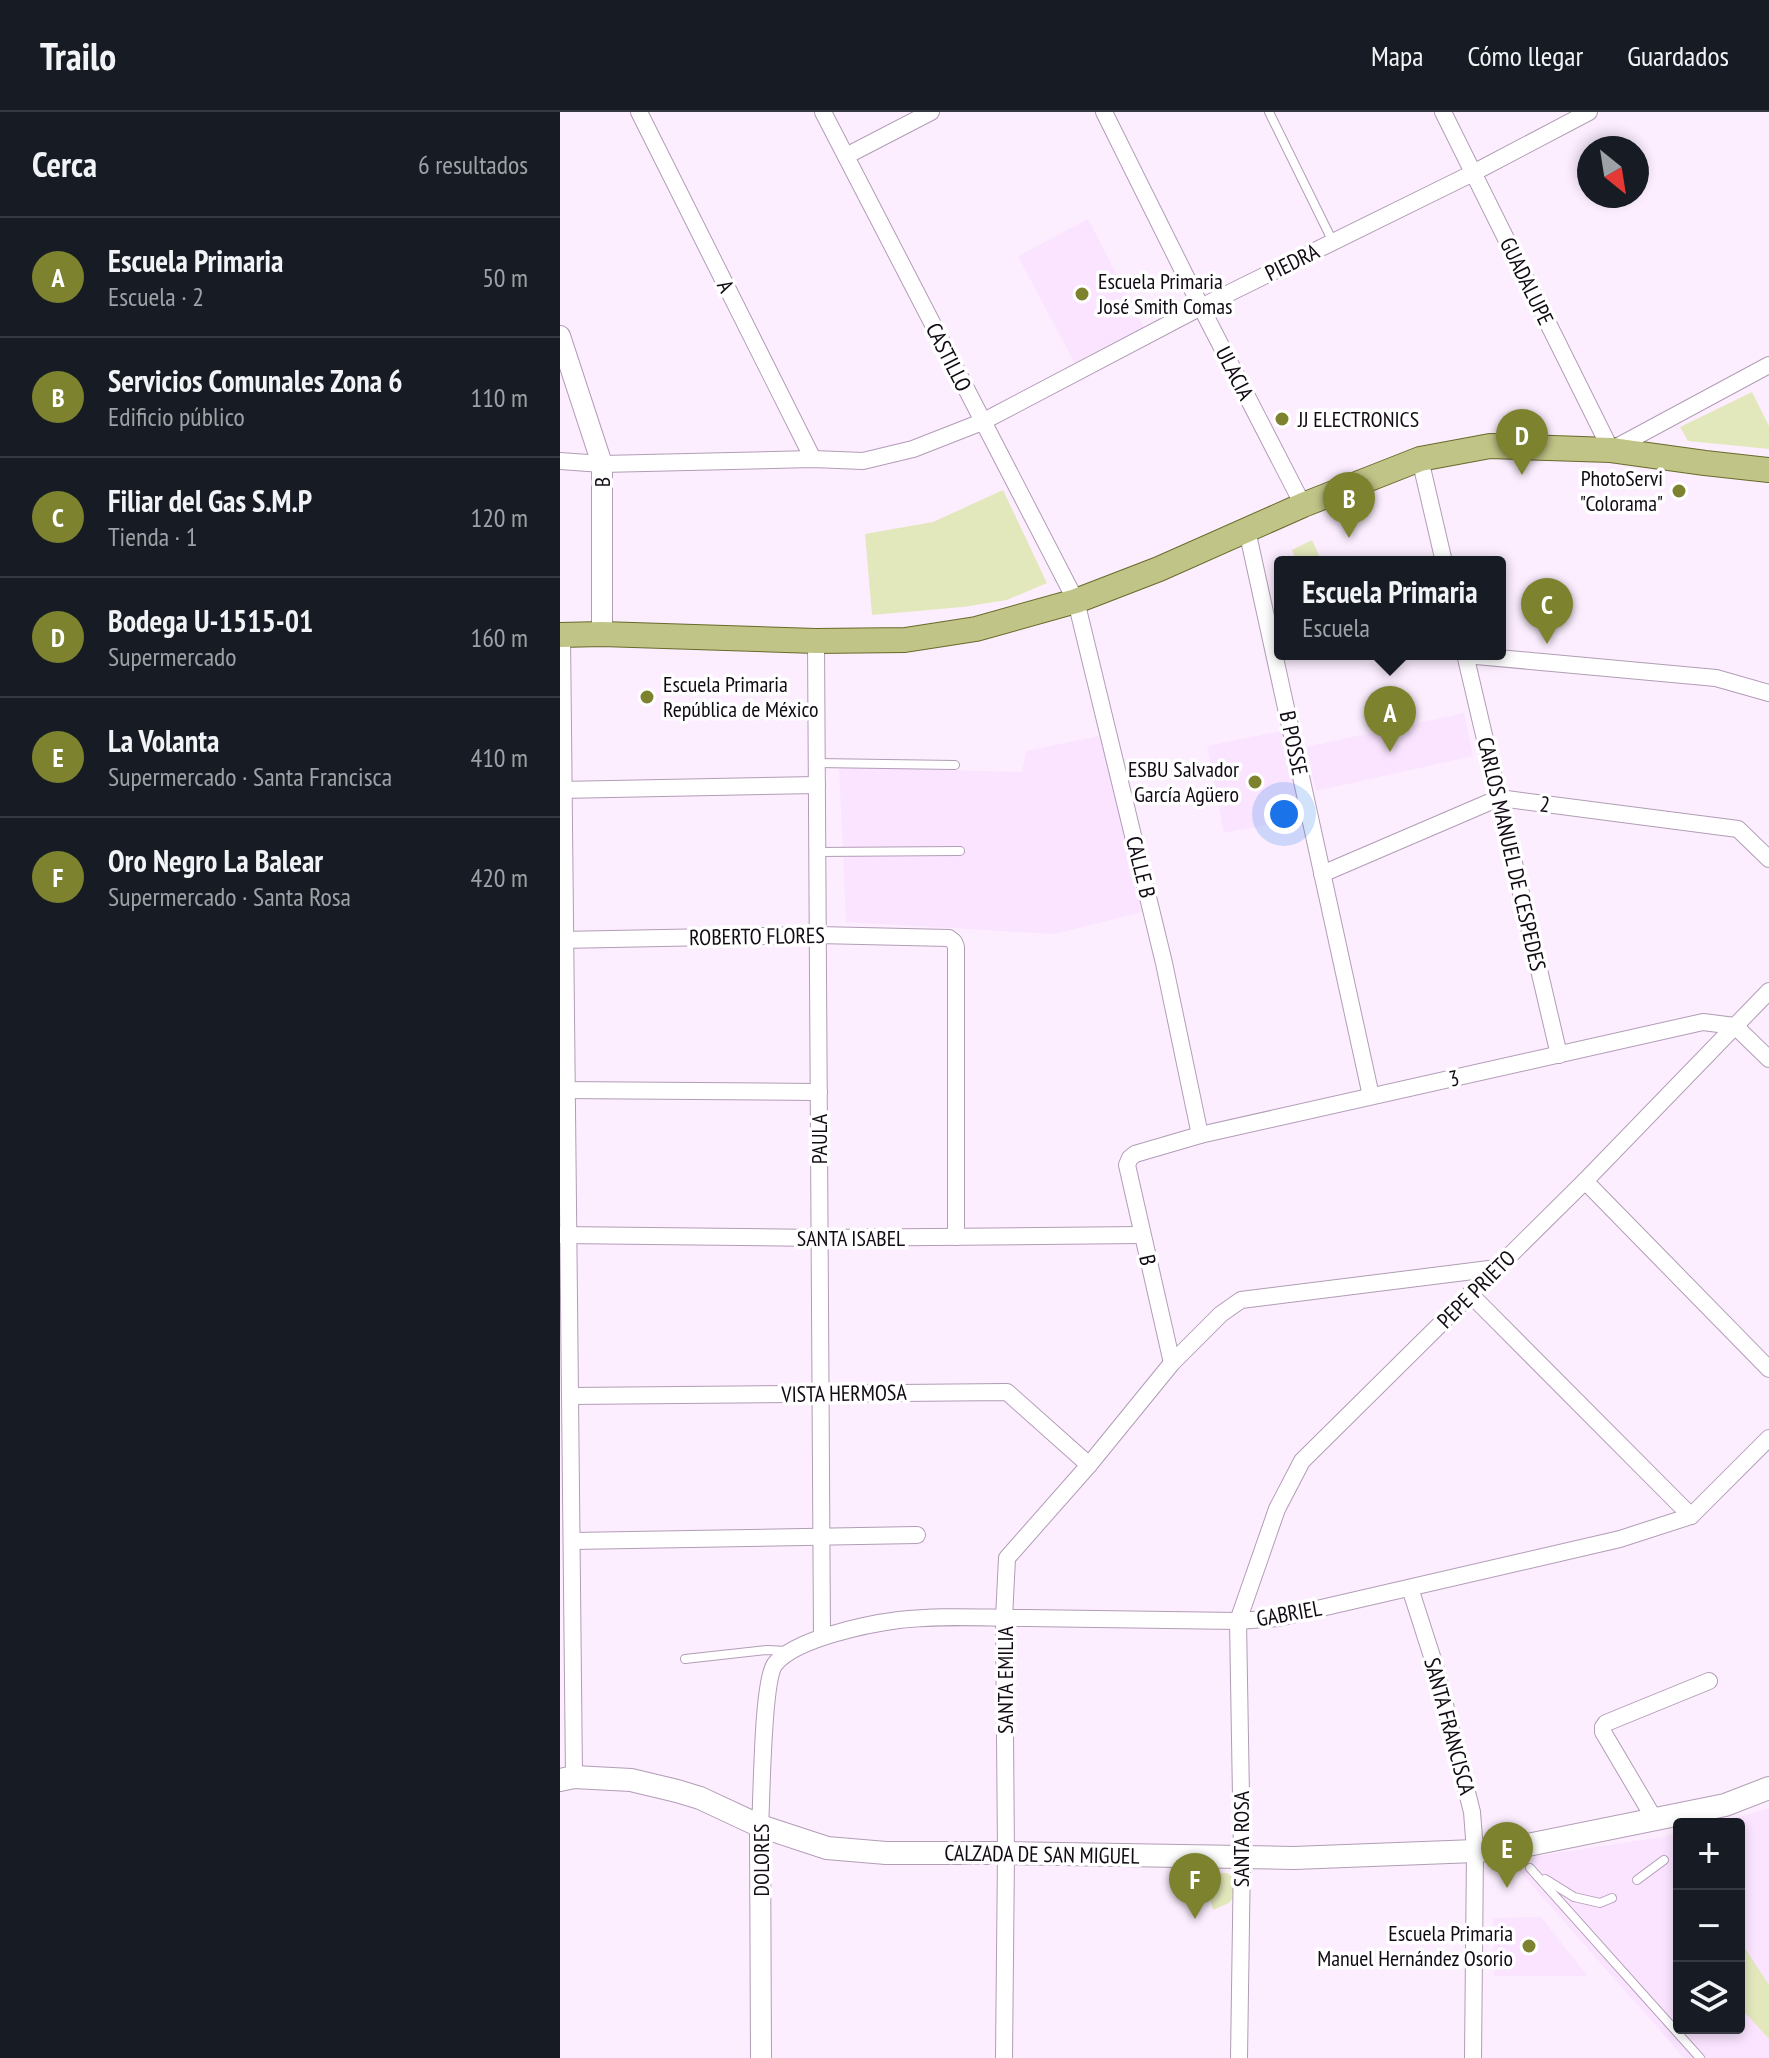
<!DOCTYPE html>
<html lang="es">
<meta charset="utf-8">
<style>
body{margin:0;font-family:"PT Sans Narrow",sans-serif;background:#20242c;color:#f1f3f6}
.controls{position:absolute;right:24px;bottom:24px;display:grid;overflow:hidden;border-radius:8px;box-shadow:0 4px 12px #0003}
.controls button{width:72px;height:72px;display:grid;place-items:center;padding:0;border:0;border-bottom:2px solid #363941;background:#171b24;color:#f1f3f6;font:40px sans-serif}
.compass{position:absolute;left:1017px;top:24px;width:72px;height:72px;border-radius:50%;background:#171b24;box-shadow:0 4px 12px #0003;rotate:150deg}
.you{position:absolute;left:724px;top:702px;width:28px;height:28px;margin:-20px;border:6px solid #fff;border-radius:50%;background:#1a73e8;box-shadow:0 0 0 12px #1a73e833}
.badge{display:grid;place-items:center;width:52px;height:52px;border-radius:50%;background:#7c822d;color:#fff;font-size:26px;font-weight:700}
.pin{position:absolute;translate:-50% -66px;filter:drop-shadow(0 2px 4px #0008)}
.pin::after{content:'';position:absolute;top:42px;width:28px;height:24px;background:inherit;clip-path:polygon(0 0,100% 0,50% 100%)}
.popup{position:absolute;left:714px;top:444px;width:232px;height:104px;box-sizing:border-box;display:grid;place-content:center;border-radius:8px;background:#171b24;filter:drop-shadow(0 2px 6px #0005);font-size:26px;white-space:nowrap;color:#9ea1a6}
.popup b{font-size:30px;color:#f1f3f6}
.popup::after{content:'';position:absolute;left:50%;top:100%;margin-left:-16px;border:16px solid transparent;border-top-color:#171b24}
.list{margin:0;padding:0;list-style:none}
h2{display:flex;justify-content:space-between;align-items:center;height:104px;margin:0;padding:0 32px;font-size:34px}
h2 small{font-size:26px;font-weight:400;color:#9ea1a6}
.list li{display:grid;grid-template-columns:52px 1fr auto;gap:24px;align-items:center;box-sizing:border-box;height:120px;padding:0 32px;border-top:2px solid #363941}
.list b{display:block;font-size:30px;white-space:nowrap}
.list p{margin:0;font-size:26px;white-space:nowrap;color:#9ea1a6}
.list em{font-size:26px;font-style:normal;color:#9ea1a6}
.icon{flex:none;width:44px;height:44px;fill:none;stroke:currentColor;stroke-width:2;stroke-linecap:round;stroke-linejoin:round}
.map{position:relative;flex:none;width:1209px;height:1946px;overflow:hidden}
header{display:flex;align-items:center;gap:48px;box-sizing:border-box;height:112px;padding:0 40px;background:#171b24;border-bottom:2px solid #363941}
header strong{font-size:38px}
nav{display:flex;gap:44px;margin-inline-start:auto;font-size:28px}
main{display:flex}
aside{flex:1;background:#171b24}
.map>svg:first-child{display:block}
</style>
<header>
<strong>Trailo</strong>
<nav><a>Mapa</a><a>Cómo llegar</a><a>Guardados</a></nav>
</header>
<main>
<aside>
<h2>Cerca<small>6 resultados</small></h2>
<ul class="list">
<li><span class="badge">A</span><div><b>Escuela Primaria</b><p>Escuela · 2</p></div><em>50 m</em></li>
<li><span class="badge">B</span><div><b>Servicios Comunales Zona 6</b><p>Edificio público</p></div><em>110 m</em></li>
<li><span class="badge">C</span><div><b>Filiar del Gas S.M.P</b><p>Tienda · 1</p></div><em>120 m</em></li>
<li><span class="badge">D</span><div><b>Bodega U-1515-01</b><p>Supermercado</p></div><em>160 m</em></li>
<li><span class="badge">E</span><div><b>La Volanta</b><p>Supermercado · Santa Francisca</p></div><em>410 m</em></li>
<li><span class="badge">F</span><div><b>Oro Negro La Balear</b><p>Supermercado · Santa Rosa</p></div><em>420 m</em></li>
</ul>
</aside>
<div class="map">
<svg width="1209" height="1946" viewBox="0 0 1209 1946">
<rect width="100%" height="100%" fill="#fceeff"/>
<g fill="#fbe4ff">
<path d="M528 107 586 219 516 254 458 144Z"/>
<path d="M904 601 913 644 756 679 746 635Z"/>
<path d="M726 618 744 705 664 721 647 634Z"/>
<path d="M544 623 586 799 495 822 286 810 279 655 462 660 466 639Z"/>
<path d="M1209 1696V1946H1124L950 1748 1095 1726 1119 1721V1916H1179V1712H1156Z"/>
<path d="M981 1805 1011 1843 1028 1864H934L933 1806Z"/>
</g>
<g fill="#e3e8bc">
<path d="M1192 280 1209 314V337L1128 329 1120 315Z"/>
<path d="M443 378 487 471 447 488 403 495 312 503 305 422 373 410Z"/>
<path d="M752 428 762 450H737L732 438Z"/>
<path d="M667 1761 674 1767 676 1782 669 1791 653 1798 650 1787H617L616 1763Z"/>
<path d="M1179 1827 1209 1873V1927L1179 1894Z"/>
</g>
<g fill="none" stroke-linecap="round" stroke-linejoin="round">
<defs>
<g id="service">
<path d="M709 0 773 130"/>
<path d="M257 651 395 653"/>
<path d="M257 740 400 739"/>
<path d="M125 1547 207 1538 228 1539"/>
<path d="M970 1756 1140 1946"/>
<path d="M985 1767 1014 1785 1040 1791 1052 1786"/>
<path d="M1077 1768 1104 1748"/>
</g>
<g id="minor">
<path d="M79 0 253 347"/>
<path d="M263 0 516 489 604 851 640 1023"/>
<path d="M544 0 641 195 743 393"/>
<path d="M883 0 1051 338 1209 253"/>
<path d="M286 44 371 0"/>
<path d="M860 347 884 450"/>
<path d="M0 349 42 352 253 347 303 349 353 337 422 310 641 195 913 61 1029 0"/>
<path d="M687 418 811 984"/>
<path d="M2 523 14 1665"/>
<path d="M256 529 262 1525"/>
<path d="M905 542 999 943"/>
<path d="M905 543 1156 566 1209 581"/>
<path d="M0 678 257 673"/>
<path d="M762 762 939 686 1178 717 1209 747"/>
<path d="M0 828 258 823 389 826 394 830 396 835V1125"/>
<path d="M0 978 259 980"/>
<path d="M1025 1069 1209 1257"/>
<path d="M0 1123 260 1126 581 1123"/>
<path d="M910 1182 1131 1404"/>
<path d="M612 1251 567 1053 570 1046 575 1042 640 1023 1143 910 1175 914 1209 947"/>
<path d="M10 1284 447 1280 529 1353"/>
<path d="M12 1429 357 1423"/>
<path d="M850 1476 876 1557 912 1700 915 1739 913 1946"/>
<path d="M1095 1708 1043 1620V1615L1046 1611 1149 1569"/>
<path d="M200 1714C202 1687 202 1569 215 1552 235 1527 307 1512 339 1508 380 1503 424 1506 466 1506 537 1507 607 1508 678 1509L718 1506 1060 1427 1131 1404 1209 1326"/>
<path d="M444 1946 446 1741 444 1506 447 1446 529 1353 612 1251 661 1202 681 1188 937 1156"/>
<path d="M679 1946 682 1744 678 1509 717 1397 742 1349 1025 1069 1209 879"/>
</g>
<g id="tertiary">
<path d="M0 224 42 352V522"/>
<path d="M200 1714 201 1946"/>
</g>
<path id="secondary" d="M0 1668 14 1665 71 1668 117 1679 140 1686 200 1714 267 1736 326 1741H446L734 1746 915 1739 953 1736 1165 1693 1209 1676"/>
<path id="primary" d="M0 523 42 522 256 529 345 528 416 517 516 489 599 457 743 393 860 347 930 334 1051 338 1145 351 1209 358"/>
</defs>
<use href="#service" stroke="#b29cb6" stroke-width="10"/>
<use href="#minor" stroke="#b29cb6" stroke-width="18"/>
<use href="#tertiary" stroke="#b29cb6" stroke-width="22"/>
<use href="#secondary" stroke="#b29cb6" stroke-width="24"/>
<use href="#primary" stroke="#686a2a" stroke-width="26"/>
<use href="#service" stroke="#fff" stroke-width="8"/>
<use href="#minor" stroke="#fff" stroke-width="16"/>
<use href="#tertiary" stroke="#fff" stroke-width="20"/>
<use href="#secondary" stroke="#fff" stroke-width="22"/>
<use href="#primary" stroke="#c0c486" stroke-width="24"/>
</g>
<g fill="#7c822d" stroke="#fff" stroke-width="3">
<circle cx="522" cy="182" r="8"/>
<circle cx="722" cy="307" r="8"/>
<circle cx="1119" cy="379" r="8"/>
<circle cx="87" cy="585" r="8"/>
<circle cx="695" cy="670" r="8"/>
<circle cx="969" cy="1834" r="8"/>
</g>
<g text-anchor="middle" stroke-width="7" stroke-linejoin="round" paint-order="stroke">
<g font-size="22" fill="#120a14" stroke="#fff">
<text transform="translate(732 150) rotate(-26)" y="8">PIEDRA</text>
<text transform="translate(967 169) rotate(64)" y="8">GUADALUPE</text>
<text transform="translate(166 174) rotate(63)" y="8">A</text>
<text transform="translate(389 245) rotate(63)" y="8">CASTILLO</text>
<text transform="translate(675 261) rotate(63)" y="8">ULACIA</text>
<text transform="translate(42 370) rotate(-90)" y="8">B</text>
<text transform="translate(734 631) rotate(78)" y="8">B POSSE</text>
<text transform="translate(985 692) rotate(7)" y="8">2</text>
<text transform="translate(952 742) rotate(77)" y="8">CARLOS MANUEL DE CESPEDES</text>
<text transform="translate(581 755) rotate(76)" y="8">CALLE B</text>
<text transform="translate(197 824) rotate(-1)" y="8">ROBERTO FLORES</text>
<text transform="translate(894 966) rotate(-12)" y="8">3</text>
<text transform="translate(259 1027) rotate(-90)" y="8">PAULA</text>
<text x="291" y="1134">SANTA ISABEL</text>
<text transform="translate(588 1148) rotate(77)" y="8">B</text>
<text transform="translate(916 1177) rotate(-45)" y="8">PEPE PRIETO</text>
<text transform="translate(284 1281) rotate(-1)" y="8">VISTA HERMOSA</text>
<text transform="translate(729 1501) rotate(-10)" y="8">GABRIEL</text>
<text transform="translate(445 1568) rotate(-90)" y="8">SANTA EMILIA</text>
<text transform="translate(890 1614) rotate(75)" y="8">SANTA FRANCISCA</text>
<text transform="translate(681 1727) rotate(-90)" y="8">SANTA ROSA</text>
<text transform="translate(482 1742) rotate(1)" y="8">CALZADA DE SAN MIGUEL</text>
<text transform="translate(201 1748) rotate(-90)" y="8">DOLORES</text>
</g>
<g font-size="22" fill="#120a14" stroke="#fff" text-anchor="start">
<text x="538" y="177">Escuela Primaria<tspan x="538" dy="25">José Smith Comas</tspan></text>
<text x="738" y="315">JJ ELECTRONICS</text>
<text x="1103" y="374" text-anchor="end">PhotoServi<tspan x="1103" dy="25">"Colorama"</tspan></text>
<text x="103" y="580">Escuela Primaria<tspan x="103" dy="25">República de México</tspan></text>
<text x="679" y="665" text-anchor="end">ESBU Salvador<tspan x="679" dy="25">García Agüero</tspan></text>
<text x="953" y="1829" text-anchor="end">Escuela Primaria<tspan x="953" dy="25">Manuel Hernández Osorio</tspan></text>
</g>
</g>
</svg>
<div class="controls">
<button>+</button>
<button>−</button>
<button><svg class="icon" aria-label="layers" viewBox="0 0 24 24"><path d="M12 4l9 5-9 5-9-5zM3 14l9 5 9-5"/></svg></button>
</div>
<svg class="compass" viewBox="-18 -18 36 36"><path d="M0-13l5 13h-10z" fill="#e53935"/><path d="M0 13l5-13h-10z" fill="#9ea1a6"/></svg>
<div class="you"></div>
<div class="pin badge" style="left:830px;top:640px">A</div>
<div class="popup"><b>Escuela Primaria</b>Escuela</div>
<div class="pin badge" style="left:789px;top:426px">B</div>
<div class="pin badge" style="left:987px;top:532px">C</div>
<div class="pin badge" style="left:962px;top:363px">D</div>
<div class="pin badge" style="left:947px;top:1776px">E</div>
<div class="pin badge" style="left:635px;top:1807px">F</div>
</div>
</main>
